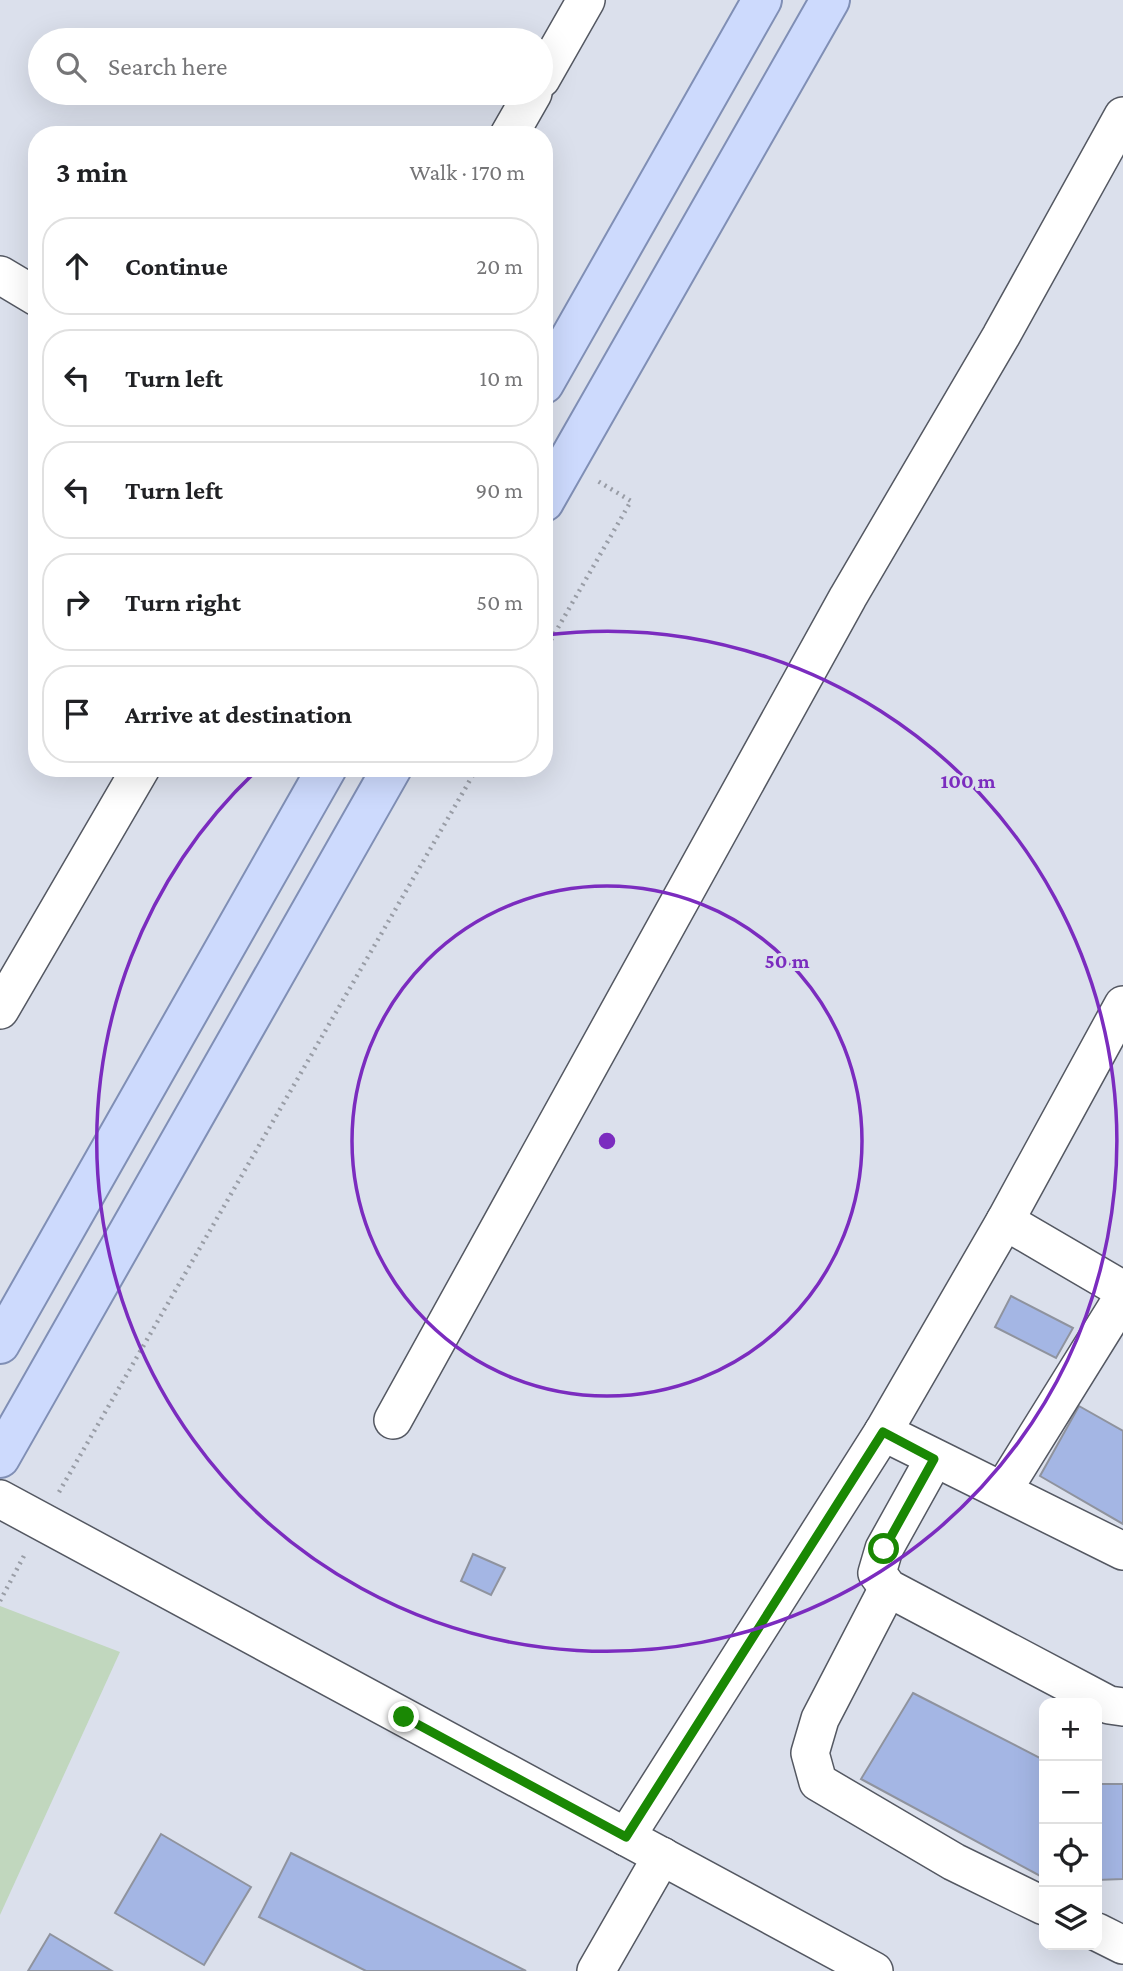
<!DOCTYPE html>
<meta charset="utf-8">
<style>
body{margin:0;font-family:"Crimson Pro",serif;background:#f2f2f2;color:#202124}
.controls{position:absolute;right:21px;bottom:21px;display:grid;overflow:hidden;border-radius:14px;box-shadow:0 7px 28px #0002}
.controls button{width:63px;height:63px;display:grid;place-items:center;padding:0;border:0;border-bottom:2px solid #e0e0e0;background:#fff;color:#202124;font:35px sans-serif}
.stop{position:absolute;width:21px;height:21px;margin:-16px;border:5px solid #1a8804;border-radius:50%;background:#fff}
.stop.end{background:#1a8804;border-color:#fff;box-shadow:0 2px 7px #0008}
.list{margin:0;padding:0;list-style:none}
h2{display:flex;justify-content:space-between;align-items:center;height:91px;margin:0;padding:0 28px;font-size:30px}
h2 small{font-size:23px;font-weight:400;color:#757577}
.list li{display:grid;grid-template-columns:46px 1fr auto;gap:21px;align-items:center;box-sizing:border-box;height:98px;margin:0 14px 14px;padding:0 14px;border:2px solid #e0e0e0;border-radius:28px}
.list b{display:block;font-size:26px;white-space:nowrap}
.list em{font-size:23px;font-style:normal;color:#757577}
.icon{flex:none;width:38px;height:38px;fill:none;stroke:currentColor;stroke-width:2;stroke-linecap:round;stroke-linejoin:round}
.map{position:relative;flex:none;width:1123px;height:1971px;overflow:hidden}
.search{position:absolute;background:#fff;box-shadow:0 7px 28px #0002;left:28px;top:28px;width:525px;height:77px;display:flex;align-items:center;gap:18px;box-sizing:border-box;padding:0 24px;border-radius:38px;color:#757577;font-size:26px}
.panel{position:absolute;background:#fff;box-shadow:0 7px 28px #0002;left:28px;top:126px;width:525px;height:651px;border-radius:28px}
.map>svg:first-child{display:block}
</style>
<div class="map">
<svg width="1123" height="1971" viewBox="0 0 1123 1971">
<rect width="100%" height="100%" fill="#dbe0ec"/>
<path fill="#c1d7be" d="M0 1606 120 1652 0 1915Z"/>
<g fill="#a4b6e4" stroke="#8f939e" stroke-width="2">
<path d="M1011 1296 1073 1328 1056 1358 995 1327Z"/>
<path d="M1079 1406 1123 1431V1524L1040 1476Z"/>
<path d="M473 1554 505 1568 491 1595 461 1581Z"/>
<path d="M913 1693 1044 1760V1878L861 1779Z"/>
<path d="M1097 1784H1123V1879L1097 1880Z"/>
<path d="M161 1834 251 1887 204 1965 115 1913Z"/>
<path d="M291 1853 526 1971H366L259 1917Z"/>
<path d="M50 1934 112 1971H28Z"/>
</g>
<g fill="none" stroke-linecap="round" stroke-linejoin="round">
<defs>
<g id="minor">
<path d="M541 79 586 0"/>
<path d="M509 135 533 93"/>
<path d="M0 275 37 297"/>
<path d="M0 1010 141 768"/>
<path d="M1005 1221 1123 1290"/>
<path d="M393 1420 848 597 1001 336 1123 116"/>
<path d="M883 1432 1123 1551"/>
<path d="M934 1459 884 1549 877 1573 888 1588 1109 1705 1123 1707"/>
<path d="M1003 1490 1123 1297"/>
<path d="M0 1499 874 1971"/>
<path d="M888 1588 820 1719 810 1753 818 1782 954 1862 1044 1906"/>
<path d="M626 1837 883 1432 1005 1221 1123 1005"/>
<path d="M1097 1932 1123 1945"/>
<path d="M596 1971 662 1856"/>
</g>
<g id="major">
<path d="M544 384 762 0"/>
<path d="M544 502 830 0"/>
<path d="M0 1344 327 768"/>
<path d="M0 1458 392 768"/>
</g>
</defs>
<use href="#minor" stroke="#545862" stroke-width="40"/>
<use href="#major" stroke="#808fb5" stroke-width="42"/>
<g stroke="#999da6" stroke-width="4.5" stroke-dasharray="2 5" stroke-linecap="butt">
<path d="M544 652 631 501 596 480"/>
<path d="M59 1492 477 768"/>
<path d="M0 1601 26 1552"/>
</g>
<use href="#minor" stroke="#fff" stroke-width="37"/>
<use href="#major" stroke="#cddafd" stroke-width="38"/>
</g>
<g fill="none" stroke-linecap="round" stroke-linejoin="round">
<path stroke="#1a8804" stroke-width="9" d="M404 1717 626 1837 883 1432 934 1459 884 1549"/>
</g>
<g fill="none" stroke="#7b2cbf" stroke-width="3.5">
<circle cx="607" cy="1141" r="255"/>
<path d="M545 635A510 510 0 1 1 256 771"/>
</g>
<circle cx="607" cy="1141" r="10" fill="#7b2cbf" stroke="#dbe0ec" stroke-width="3.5"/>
<g font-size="21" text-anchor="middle" font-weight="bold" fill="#7b2cbf" stroke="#dbe0ec" stroke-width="6" stroke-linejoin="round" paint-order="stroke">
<text x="968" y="788">100 m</text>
<text x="787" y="968">50 m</text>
</g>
</svg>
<div class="controls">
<button>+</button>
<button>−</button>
<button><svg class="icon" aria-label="locate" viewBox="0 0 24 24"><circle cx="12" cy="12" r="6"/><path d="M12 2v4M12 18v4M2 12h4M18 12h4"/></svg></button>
<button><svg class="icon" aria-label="layers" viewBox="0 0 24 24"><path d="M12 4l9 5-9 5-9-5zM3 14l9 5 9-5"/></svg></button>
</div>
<div class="stop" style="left:884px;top:1549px"></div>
<div class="stop end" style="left:404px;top:1717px"></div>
<div class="search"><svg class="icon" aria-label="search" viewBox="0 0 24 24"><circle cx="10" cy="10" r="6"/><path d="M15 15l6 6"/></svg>Search here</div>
<section class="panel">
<h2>3 min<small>Walk · 170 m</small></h2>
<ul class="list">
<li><svg class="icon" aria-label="ahead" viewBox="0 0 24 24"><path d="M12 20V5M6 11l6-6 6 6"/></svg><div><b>Continue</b></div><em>20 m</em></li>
<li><svg class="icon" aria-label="left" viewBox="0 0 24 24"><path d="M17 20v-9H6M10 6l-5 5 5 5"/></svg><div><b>Turn left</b></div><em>10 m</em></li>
<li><svg class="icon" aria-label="left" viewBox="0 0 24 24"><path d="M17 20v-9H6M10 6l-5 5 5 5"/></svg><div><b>Turn left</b></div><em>90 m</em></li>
<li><svg class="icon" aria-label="right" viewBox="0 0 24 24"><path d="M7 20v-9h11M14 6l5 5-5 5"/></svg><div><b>Turn right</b></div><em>50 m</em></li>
<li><svg class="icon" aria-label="arrive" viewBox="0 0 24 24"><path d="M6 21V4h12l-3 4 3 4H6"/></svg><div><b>Arrive at destination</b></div></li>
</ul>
</section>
</div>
